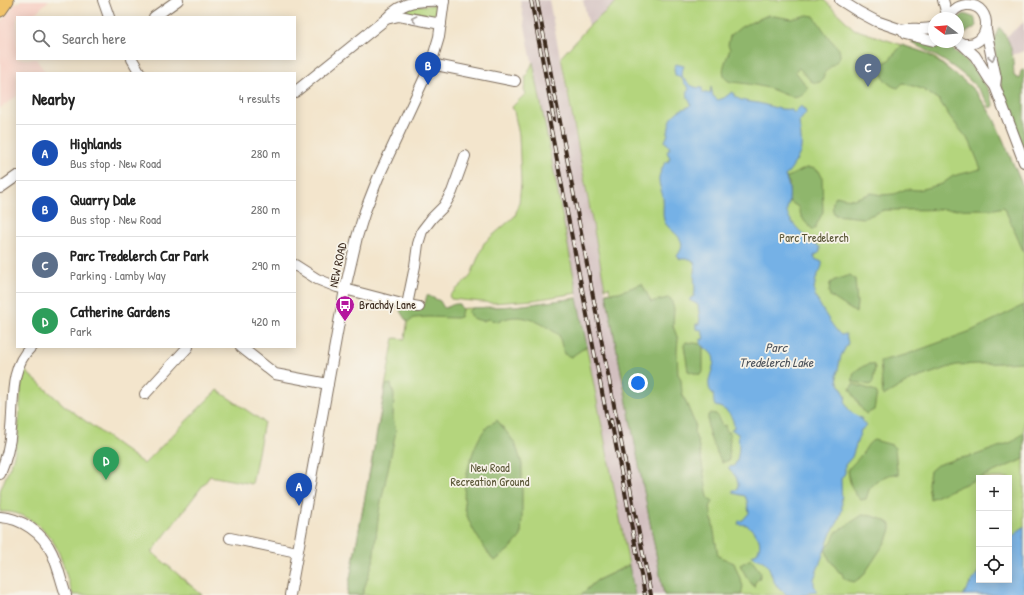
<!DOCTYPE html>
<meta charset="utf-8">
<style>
body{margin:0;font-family:"Patrick Hand",sans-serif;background:#f6f6f6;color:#222}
.controls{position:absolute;right:12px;bottom:12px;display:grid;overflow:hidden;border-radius:0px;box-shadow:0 2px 10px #0003}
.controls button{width:36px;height:36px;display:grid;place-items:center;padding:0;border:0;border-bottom:1px solid #e0e0e0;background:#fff;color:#222;font:20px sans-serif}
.compass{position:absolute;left:928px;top:12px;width:36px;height:36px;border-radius:50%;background:#fff;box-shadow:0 2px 10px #0003;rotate:286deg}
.you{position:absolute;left:638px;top:383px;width:14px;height:14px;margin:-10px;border:3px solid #fff;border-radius:50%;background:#1a73e8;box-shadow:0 0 0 6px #1a73e833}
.badge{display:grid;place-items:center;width:26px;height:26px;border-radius:50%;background:#b5179e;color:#fff;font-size:13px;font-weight:700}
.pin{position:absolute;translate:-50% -33px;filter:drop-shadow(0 1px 2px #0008)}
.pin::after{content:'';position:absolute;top:21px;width:14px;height:12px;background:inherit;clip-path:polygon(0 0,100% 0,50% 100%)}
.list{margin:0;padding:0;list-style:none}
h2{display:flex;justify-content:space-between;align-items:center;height:52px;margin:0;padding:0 16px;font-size:17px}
h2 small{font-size:13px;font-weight:400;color:#767676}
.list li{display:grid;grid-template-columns:26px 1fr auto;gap:12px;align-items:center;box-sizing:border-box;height:56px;padding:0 16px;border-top:1px solid #e0e0e0}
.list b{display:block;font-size:15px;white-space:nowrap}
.list p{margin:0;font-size:13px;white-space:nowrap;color:#767676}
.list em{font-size:13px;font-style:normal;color:#767676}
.icon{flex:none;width:22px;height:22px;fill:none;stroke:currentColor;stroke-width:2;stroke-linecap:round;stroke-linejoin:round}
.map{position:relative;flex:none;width:1024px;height:595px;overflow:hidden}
.search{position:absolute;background:#fff;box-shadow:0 2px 10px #0003;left:16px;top:16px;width:280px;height:44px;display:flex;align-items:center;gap:10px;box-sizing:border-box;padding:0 14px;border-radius:0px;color:#767676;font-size:15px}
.panel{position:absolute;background:#fff;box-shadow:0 2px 10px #0003;left:16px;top:72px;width:280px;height:276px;border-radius:0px}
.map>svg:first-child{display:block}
</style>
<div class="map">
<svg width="1024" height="595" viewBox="0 0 1024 595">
<rect width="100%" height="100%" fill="#f7f3e8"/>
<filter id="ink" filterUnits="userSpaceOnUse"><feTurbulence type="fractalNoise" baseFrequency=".025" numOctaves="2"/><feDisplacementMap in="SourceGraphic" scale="8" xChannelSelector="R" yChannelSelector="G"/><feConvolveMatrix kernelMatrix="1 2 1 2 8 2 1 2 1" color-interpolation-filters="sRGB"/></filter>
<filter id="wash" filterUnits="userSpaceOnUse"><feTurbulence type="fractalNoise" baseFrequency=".012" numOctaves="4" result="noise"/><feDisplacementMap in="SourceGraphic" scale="16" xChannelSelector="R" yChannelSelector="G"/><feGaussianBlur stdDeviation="0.9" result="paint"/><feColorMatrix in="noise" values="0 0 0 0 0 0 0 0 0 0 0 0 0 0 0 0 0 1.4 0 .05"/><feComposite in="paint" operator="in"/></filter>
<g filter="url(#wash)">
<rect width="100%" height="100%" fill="#f3e5cc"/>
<path fill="#f7d1c6" d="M22 0H49L32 16 33 17H17V59H36L46 73H17V96L0 108V23L17 2 19 3Z"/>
<g fill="#d2bfbf">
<path d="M520 0H549L664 595H635Z"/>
<path d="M583 0H619L589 26Z"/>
<path d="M1024 22V51L1013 55 1007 36Z"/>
</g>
<g fill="#b4d57d" stroke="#78804e">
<path d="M619 0H824L854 29 926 53 934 57 976 92 986 106 994 119 1024 189V526L1009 540V478H979V571L963 595H664L606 293 610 292 609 287 605 288 561 57 589 26Z"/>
<path d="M433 5 437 8 433 18 405 13 404 11 407 6Z"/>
<path d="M533 62 577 293 534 300 493 303 451 299 449 296 470 277 484 243 515 216 519 203 521 183 519 135 514 111 512 107 526 93 524 90 526 80 525 79Z"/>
<path d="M577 298 629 565 596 581 581 595H347L394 338 405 339 409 311 516 306Z"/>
<path d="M24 370 65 406 144 464 217 390 264 422 252 484 210 476 152 552 202 595H73C67 580 62 556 54 543 42 525 22 510 0 512V491L13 459 18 437 21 387Z"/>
</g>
<g fill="#8fb66c" stroke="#657045">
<path d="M964 14 975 18 976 27 967 32 961 33 958 29V19Z"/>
<path d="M768 15 792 19 807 15 814 16 829 38 839 49 840 55 839 59 825 72 823 79 820 82 816 83 811 81 799 68 795 71 808 88C797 105 782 92 768 88 756 85 743 83 731 82 716 77 727 59 730 49L728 45 730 36 741 27Z"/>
<path d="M999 27C1013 42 1013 57 1014 76L1019 79 1021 71 1024 69V151C1014 126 984 51 999 27Z"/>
<path d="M916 41C921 42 926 44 931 45 938 47 949 47 955 51 968 60 994 90 993 106L990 108C978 78 939 57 912 43L911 42Z"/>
<path d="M902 45 926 53 963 80 976 92 994 119 1024 189V253L1004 207 995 209 893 210H884L864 218 835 215C831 209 832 202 836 196L844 198 854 199 872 193 881 195 894 194 906 189 918 190 942 184 953 176 981 169 970 142 950 117 939 100 922 89 903 83 898 88C887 86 880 76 881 65L889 60Z"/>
<path d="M806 168H812L819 171 822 177 823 212 814 230C805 224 801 217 798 207L789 201V183L786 178C793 174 799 172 806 168Z"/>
<path d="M850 275 855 279 857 303 856 313 830 296 829 292 830 283 835 280Z"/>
<path d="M642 284 651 302 668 298 671 299 674 308 673 326 678 339 677 351 678 374 681 379 682 393 695 424 694 432 698 442 708 497 713 502 710 507 718 556 734 563 743 586 741 595H664L606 293 619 292Z"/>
<path d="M427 295 440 301 444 308C450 307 453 303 459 304L462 310 460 317 456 318 429 317 414 318 409 322 405 319 400 311 402 308 422 306 425 303Z"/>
<path d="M577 298 587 346 571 357 564 354 559 335C541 322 519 310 498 322L489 319 482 321 472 318 468 312 472 308 516 306Z"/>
<path d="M1024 305V362L956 365 911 380 883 396 880 361 905 355 971 331Z"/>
<path d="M686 342 701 344 703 348V372L700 375 688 371 684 345Z"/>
<path d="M869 364H873L875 367 873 382 870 385 853 382C851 371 859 368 869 364Z"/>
<path d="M391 384 394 395 393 418 396 431 379 512 373 562 362 595H347L386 385Z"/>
<path d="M853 384 873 390 877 393 874 410 866 414 861 408 850 389Z"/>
<path d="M711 413 716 414 722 426 725 425 727 432H730L729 460 722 463C717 452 710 441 708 429 708 424 708 419 708 415Z"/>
<path d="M497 420 515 443 522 464V517L521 536 511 548 495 561 492 559C482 544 468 525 465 508 461 487 472 443 487 427 489 424 494 423 497 420Z"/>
<path d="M1024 432V459L930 499 928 483 930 471 937 465 956 459 976 455 1012 442Z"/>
<path d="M874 440 892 445 895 448 897 469 899 475C889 471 874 482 869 490 868 493 867 496 866 499L861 500C852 492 849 482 848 470 853 463 857 461 861 455 866 450 867 443 874 440Z"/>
<path d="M864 514 879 518 891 524V529L888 538 863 576 854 582C847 580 843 580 842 573L839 572 829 559 825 548 831 543 836 532Z"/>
<path d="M751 559 761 573 759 579 755 582 754 587 746 576 740 565Z"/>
<path d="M629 565 635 595H581L596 581Z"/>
</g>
<g fill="#74b1e6" stroke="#586e82">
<path d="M676 64 684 66 681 74C686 83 692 88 702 88L703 93H710L711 87 713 96 718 100 724 98 732 92 734 93V96C743 103 752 101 762 104 774 107 778 110 791 109L794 113 801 106 803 109 804 108 806 113 799 122C800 129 802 141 801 148 801 155 790 171 785 176 789 184 790 192 789 201 789 204 787 207 787 210 786 221 811 242 820 247V252L814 256 815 259 822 262C823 268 818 273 816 279 815 282 814 289 814 292 816 300 834 330 841 335L846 334 848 343 841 356 837 375 838 382 846 396C843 407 852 414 861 418L866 426 861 430 852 457 845 465V473L841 479 842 510 838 522 831 533 814 579V585L817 591 810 592 808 595H787C784 592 780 589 777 586 768 574 773 561 754 558L752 555 757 553C764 541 756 533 747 525L738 524 739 521 743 520 749 513 747 501 745 496 733 493V490H737C740 483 736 474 729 470V467L734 466C740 457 739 444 738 434L731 429 734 428C734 416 726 408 715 406 713 402 714 399 713 394 711 391 709 390 709 386 707 376 719 362 711 353 708 350 704 347 701 344V339H704L702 330 696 329V324H699L700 319 698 305 689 300 694 296 695 291 694 272 695 264 691 259H680L677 256C692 237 667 232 664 220 662 213 664 205 663 198 662 191 658 184 659 177 660 172 663 167 665 162H668L670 158 667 152 670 148 665 141C671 131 666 121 677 112 682 108 688 109 691 104 688 99 686 94 689 88L684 83 681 77 675 75 674 68Z"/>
<path d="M1024 526V595H963L979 571V580H1009V540Z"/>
</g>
</g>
<g filter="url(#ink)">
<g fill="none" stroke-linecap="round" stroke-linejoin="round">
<defs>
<g id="minor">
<path d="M103 0 109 17"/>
<path d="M840 0 859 12 876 21 902 30 905 34 934 41"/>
<path d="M943 0 946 11 950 16"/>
<path d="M154 17 178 0"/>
<path d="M949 18C952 11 958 6 966 5 995 3 992 52 960 43"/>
<path d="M386 19C402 0 421 0 444 1"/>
<path d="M902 30C912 27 923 31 934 27"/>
<path d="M986 30 996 78 995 86"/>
<path d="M961 43 975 56 990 80 995 86 1024 162"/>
<path d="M132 59 140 73"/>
<path d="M431 64 515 81"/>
<path d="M295 92 386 19 399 16 441 24"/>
<path d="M0 188 17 176"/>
<path d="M295 265 317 279 337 287 402 304 419 307"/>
<path d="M407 305 415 266 418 244 422 231 432 218 444 206 452 192 465 156"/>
<path d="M241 347 275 374 328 384"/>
<path d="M145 394 188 347"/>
<path d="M0 474C6 460 10 444 11 429 14 401 9 368 31 347"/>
<path d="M0 517C21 518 43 533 52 553 58 566 61 581 66 595"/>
<path d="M230 538 297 552"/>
<path d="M290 595 345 289 357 237 365 211 378 178 431 64 439 37 444 0"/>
</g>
<path id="major" d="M0 10 7 0"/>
</defs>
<use href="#minor" stroke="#7b6b5b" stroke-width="12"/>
<use href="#major" stroke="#7b6b5b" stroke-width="15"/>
<use href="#minor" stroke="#fff" stroke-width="10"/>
<use href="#major" stroke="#f1c369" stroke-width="13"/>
<defs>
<g id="rail">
<path d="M531 0 554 120"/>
<path d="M537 0 600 333 651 595"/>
<path d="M548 114 609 428"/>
<path d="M611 420 645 595"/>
</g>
</defs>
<use href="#rail" stroke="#3b2a1e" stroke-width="4"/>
<use href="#rail" stroke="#f7f3e8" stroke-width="2.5" stroke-dasharray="8" stroke-linecap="butt"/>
</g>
<defs><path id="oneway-chevron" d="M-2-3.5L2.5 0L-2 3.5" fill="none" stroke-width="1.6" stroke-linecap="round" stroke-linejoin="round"/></defs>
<g stroke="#a79f9a">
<use href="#oneway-chevron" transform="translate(414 19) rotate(-167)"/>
<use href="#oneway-chevron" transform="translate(992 58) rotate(79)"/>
</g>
</g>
<defs>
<symbol id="bus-pin" viewBox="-11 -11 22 30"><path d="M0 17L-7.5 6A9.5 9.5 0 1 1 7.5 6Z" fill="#b5179e" stroke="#f7f3e8"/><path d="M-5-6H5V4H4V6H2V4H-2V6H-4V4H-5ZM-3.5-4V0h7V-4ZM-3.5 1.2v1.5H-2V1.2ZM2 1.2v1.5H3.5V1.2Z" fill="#fff"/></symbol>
</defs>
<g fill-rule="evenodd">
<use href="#bus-pin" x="334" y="294" width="22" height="30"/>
</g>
<g text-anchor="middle" stroke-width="3.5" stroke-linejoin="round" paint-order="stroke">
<g font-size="12" fill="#595536" stroke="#f7f3e8">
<text x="814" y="242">Parc Tredelerch</text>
<text x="490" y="472">New Road<tspan x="490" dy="14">Recreation Ground</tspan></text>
</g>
<g font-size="12" fill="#3b2a1e" stroke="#f7f3e8">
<text transform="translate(338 265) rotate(-78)" y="4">NEW ROAD</text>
</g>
<g font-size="12" fill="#3b2a1e" stroke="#f7f3e8" text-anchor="start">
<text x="359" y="309">Brachdy Lane</text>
</g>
<g font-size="13" font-style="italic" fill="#4c525a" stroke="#f7f3e8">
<text x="776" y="352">Parc<tspan x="776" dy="15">Tredelerch Lake</tspan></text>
</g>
</g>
</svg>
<div class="controls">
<button>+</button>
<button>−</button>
<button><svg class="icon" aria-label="locate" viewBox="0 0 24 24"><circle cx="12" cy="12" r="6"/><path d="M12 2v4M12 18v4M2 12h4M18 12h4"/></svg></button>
</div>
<svg class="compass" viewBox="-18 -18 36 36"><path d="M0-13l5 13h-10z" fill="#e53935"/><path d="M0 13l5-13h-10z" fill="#767676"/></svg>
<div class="you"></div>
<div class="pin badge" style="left:299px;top:506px;background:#1a4fb4">A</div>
<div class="pin badge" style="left:428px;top:85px;background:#1a4fb4">B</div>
<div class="pin badge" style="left:868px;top:87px;background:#5c6f8a">C</div>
<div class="pin badge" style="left:106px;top:480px;background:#2e9e5b">D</div>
<div class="search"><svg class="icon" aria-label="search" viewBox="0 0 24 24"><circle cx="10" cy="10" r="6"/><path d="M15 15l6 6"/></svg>Search here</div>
<section class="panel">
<h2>Nearby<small>4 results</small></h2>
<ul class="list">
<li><span class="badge" style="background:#1a4fb4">A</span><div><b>Highlands</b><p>Bus stop · New Road</p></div><em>280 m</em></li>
<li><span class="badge" style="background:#1a4fb4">B</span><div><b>Quarry Dale</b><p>Bus stop · New Road</p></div><em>280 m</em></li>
<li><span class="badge" style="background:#5c6f8a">C</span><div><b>Parc Tredelerch Car Park</b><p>Parking · Lamby Way</p></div><em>290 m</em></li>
<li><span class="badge" style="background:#2e9e5b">D</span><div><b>Catherine Gardens</b><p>Park</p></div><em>420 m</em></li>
</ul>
</section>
</div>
